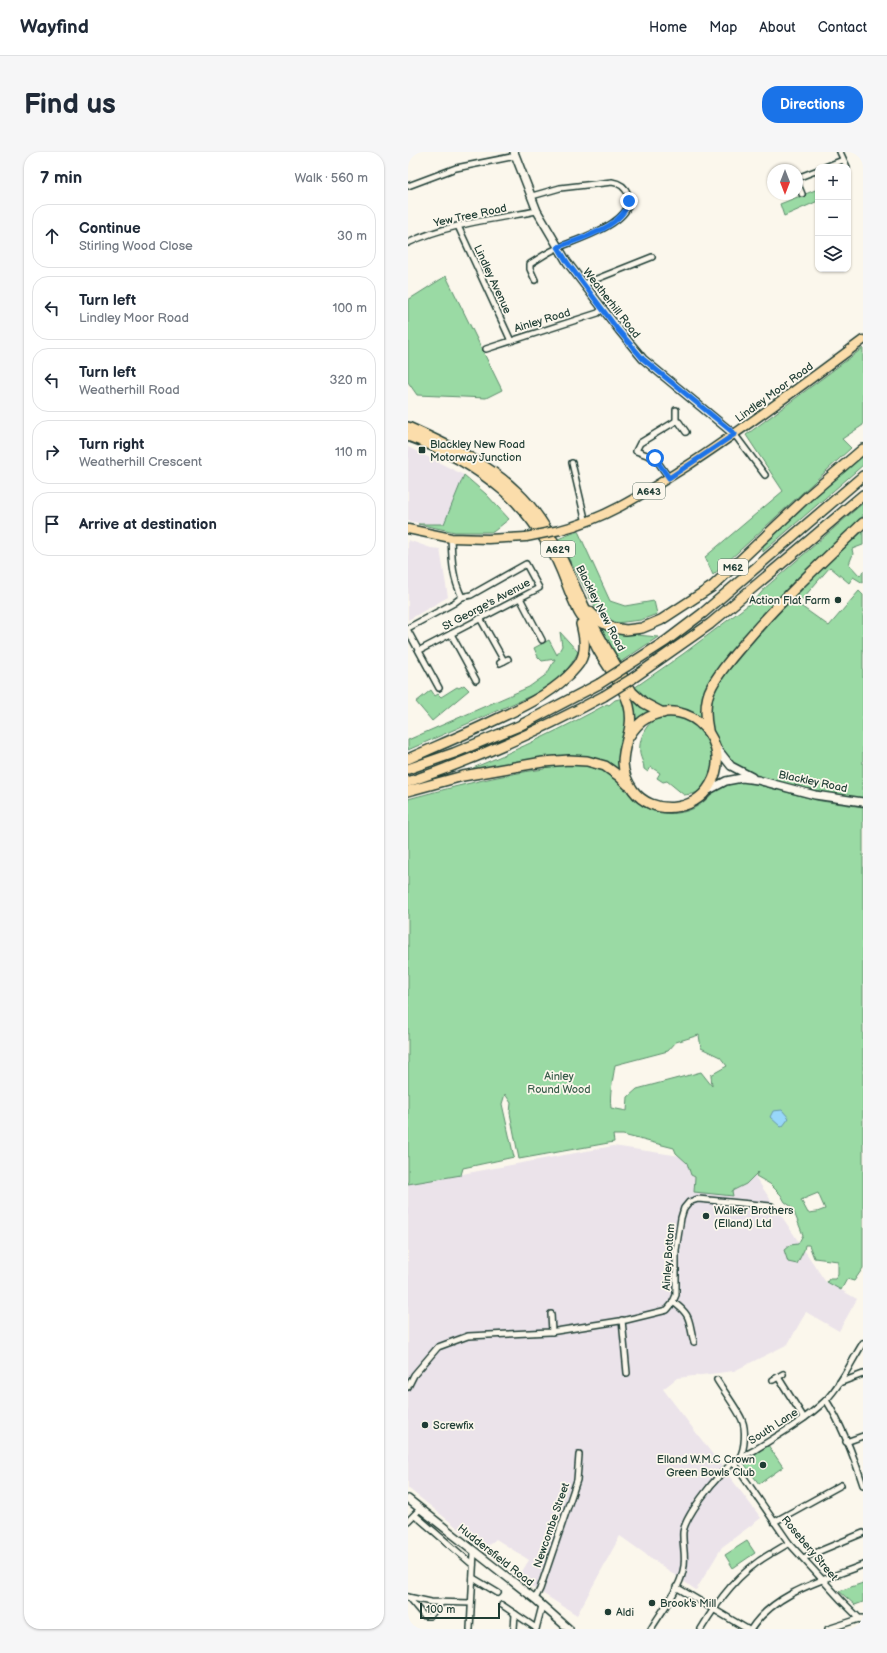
<!DOCTYPE html>
<meta charset="utf-8">
<style>
body{margin:0;font-family:"Balsamiq Sans",sans-serif;background:#f6f6f7;color:#1f2937}
.controls{position:absolute;right:12px;top:12px;display:grid;overflow:hidden;border-radius:8px;box-shadow:0 1px 3px #0004}
.controls button{width:36px;height:36px;display:grid;place-items:center;padding:0;border:0;border-bottom:1px solid #e0e1e3;background:#fff;color:#1f2937;font:20px sans-serif}
.compass{position:absolute;left:359px;top:12px;width:36px;height:36px;border-radius:50%;background:#fff;box-shadow:0 1px 3px #0004;rotate:180deg}
.scale{position:absolute;left:12px;bottom:10px;width:80px;box-sizing:border-box;padding-left:4px;border:2px solid #1f3d34;border-top:0;font-size:11px;line-height:14px;white-space:nowrap;color:#1f3d34;-webkit-text-stroke:3px #fbf7ec;paint-order:stroke}
.stop{position:absolute;width:12px;height:12px;margin:-9px;border:3px solid #1a73e8;border-radius:50%;background:#fff}
.stop.end{background:#1a73e8;border-color:#fff;box-shadow:0 1px 4px #0008}
.list{margin:0;padding:0;list-style:none}
h2{display:flex;justify-content:space-between;align-items:center;height:52px;margin:0;padding:0 16px;font-size:17px}
h2 small{font-size:13px;font-weight:400;color:#747a83}
.list li{display:grid;grid-template-columns:26px 1fr auto;gap:12px;align-items:center;box-sizing:border-box;height:64px;margin:0 8px 8px;padding:0 8px;border:1px solid #e0e1e3;border-radius:16px}
.list b{display:block;font-size:15px;white-space:nowrap}
.list p{margin:0;font-size:13px;white-space:nowrap;color:#747a83}
.list em{font-size:13px;font-style:normal;color:#747a83}
.icon{flex:none;width:22px;height:22px;fill:none;stroke:currentColor;stroke-width:2;stroke-linecap:round;stroke-linejoin:round}
.map{position:relative;flex:none;width:455px;height:1477px;overflow:hidden;border-radius:16px}
header{display:flex;align-items:center;gap:24px;box-sizing:border-box;height:56px;padding:0 20px;background:#fff;border-bottom:1px solid #e0e1e3}
header strong{font-size:19px}
nav{display:flex;gap:22px;margin-inline-start:auto;font-size:14px}
.intro{display:flex;align-items:center;justify-content:space-between;box-sizing:border-box;height:96px;padding:0 24px}
h1{margin:0;font-size:28px}
.button{padding:10px 18px;border-radius:16px;background:#1a73e8;color:#fff;font-size:14px;font-weight:700}
main{display:flex;gap:24px;padding:0 24px}
aside{flex:1;background:#fff;border-radius:16px;box-shadow:0 1px 3px #0004}
.map>svg:first-child{display:block}
</style>
<header>
<strong>Wayfind</strong>
<nav><a>Home</a><a>Map</a><a>About</a><a>Contact</a></nav>
</header>
<div class="intro"><h1>Find us</h1><a class="button">Directions</a></div>
<main>
<aside>
<h2>7 min<small>Walk · 560 m</small></h2>
<ul class="list">
<li><svg class="icon" aria-label="ahead" viewBox="0 0 24 24"><path d="M12 20V5M6 11l6-6 6 6"/></svg><div><b>Continue</b><p>Stirling Wood Close</p></div><em>30 m</em></li>
<li><svg class="icon" aria-label="left" viewBox="0 0 24 24"><path d="M17 20v-9H6M10 6l-5 5 5 5"/></svg><div><b>Turn left</b><p>Lindley Moor Road</p></div><em>100 m</em></li>
<li><svg class="icon" aria-label="left" viewBox="0 0 24 24"><path d="M17 20v-9H6M10 6l-5 5 5 5"/></svg><div><b>Turn left</b><p>Weatherhill Road</p></div><em>320 m</em></li>
<li><svg class="icon" aria-label="right" viewBox="0 0 24 24"><path d="M7 20v-9h11M14 6l5 5-5 5"/></svg><div><b>Turn right</b><p>Weatherhill Crescent</p></div><em>110 m</em></li>
<li><svg class="icon" aria-label="arrive" viewBox="0 0 24 24"><path d="M6 21V4h12l-3 4 3 4H6"/></svg><div><b>Arrive at destination</b></div></li>
</ul>
</aside>
<div class="map">
<svg width="455" height="1477" viewBox="0 0 455 1477">
<rect width="100%" height="100%" fill="#fbf7ec"/>
<filter id="ink" filterUnits="userSpaceOnUse"><feTurbulence type="fractalNoise" baseFrequency=".025" numOctaves="2"/><feDisplacementMap in="SourceGraphic" scale="8" xChannelSelector="R" yChannelSelector="G"/><feConvolveMatrix kernelMatrix="1 2 1 2 8 2 1 2 1" color-interpolation-filters="sRGB"/></filter>
<g filter="url(#ink)">
<g fill="#ebe3ea">
<path d="M0 295 56 323 36 372 10 371 0 369Z"/>
<path d="M0 388 23 396 32 397 40 445 0 468Z"/>
<path d="M205 994 340 1014 417 1129 449 1147 431 1179 398 1160 380 1192 326 1219 269 1226 255 1237 353 1366 314 1395 288 1438 212 1384 169 1463 110 1426 121 1408 88 1387 76 1397 0 1336V1032Z"/>
</g>
<g fill="#9adaa4" stroke="#5c8c6c" fill-rule="evenodd">
<path d="M410 37V49L376 64 372 52Z"/>
<path d="M38 124 94 238 78 246 9 243 0 230V148Z"/>
<path d="M455 196V273L434 287 443 296 305 423 297 405 375 339 338 283Z"/>
<path d="M455 302V313L355 400V393L367 379Z"/>
<path d="M56 323 78 342 101 367 85 380H47L10 372H36Z"/>
<path d="M455 351V364L386 429 324 498 305 526 294 550 295 568C282 559 265 560 251 554 240 550 233 543 226 536L275 502 348 447 357 436Z"/>
<path d="M170 379 202 449 217 454 246 449 249 462 233 468 208 471 188 457 150 387Z"/>
<path d="M455 379V393L444 397 445 402 441 412 452 424 455 419V431L445 425 441 431 422 415 390 452 421 474 451 439 455 443V647C424 642 393 636 363 628 353 626 339 624 331 618 317 607 300 579 301 560 302 544 309 525 323 516 362 466 408 422 455 379Z"/>
<path d="M187 467 207 479 251 472 252 474 229 483 250 485 211 511Z"/>
<path d="M152 480 170 500C161 517 153 527 136 538L0 598V588L121 535 139 522 147 507 134 509 130 505 126 496 141 488 149 503 154 494Z"/>
<path d="M56 533 61 538 24 569 8 550 23 538 27 544 30 542 33 545 49 535 51 536Z"/>
<path d="M221 540 244 559 227 570Z"/>
<path d="M215 546 218 554V578L211 597V619L194 609 66 618 65 616C111 597 156 576 199 552L201 553 207 548Z"/>
<path d="M264 564C275 566 286 570 294 579 308 593 310 624 294 637 289 642 283 642 276 643L259 629 255 630 249 626 252 621 243 615 240 620 236 617C236 611 233 607 232 602 230 589 237 572 248 567 253 564 259 565 264 564Z"/>
<path d="M154 612C168 612 185 610 197 618 219 631 225 657 254 661 267 663 283 660 294 651 300 647 304 640 310 637 319 631 329 630 339 630L413 649 455 655V1116L446 1129 439 1127 433 1138 419 1130 421 1127H427L430 1123V1109L406 1106 401 1093H397L396 1098 389 1112 380 1110 376 1098 382 1093 390 1092 395 1083 384 1055 377 1050 373 1043 362 1032 348 1024 350 1020 338 1032 324 1039 325 1044 286 1040 287 1025 283 1023 279 1011 268 1001 266 996 215 983H205L206 990 111 1007 102 961 103 951 97 942 94 952 106 1005 55 1016 53 1023 0 1032V647C45 635 90 623 136 617L137 615ZM291 883 293 896 312 905 319 914 303 923 304 934 293 920 229 937 220 945 219 959 203 956C201 941 205 928 207 913L260 899 268 890ZM410 1041 417 1057 409 1060 400 1061 393 1048Z"/>
<path d="M360 1293 375 1315 351 1332 335 1310Z"/>
<path d="M339 1389 347 1401 325 1416 317 1403Z"/>
<path d="M455 1431V1450L447 1453 431 1439Z"/>
</g>
<path fill="#98d7fa" stroke="#6899ab" d="M374 958 381 966 375 974 373 975 362 965 365 959Z"/>
<g fill="none" stroke-linecap="round" stroke-linejoin="round">
<defs>
<g id="street">
<path d="M432 0 439 15"/>
<path d="M417 15 435 8"/>
<path d="M389 26 410 18"/>
<path d="M389 30 394 42"/>
<path d="M0 34 48 16 108 4"/>
<path d="M124 44 152 36 204 30C211 31 217 35 220 42 230 70 169 87 152 95 141 99 132 106 122 112V117L127 128"/>
<path d="M50 74 103 189"/>
<path d="M0 91C39 72 86 67 129 59"/>
<path d="M176 132 244 105"/>
<path d="M78 197 190 161 195 156"/>
<path d="M268 269V258"/>
<path d="M327 283 357 323"/>
<path d="M164 311 178 371"/>
<path d="M261 326 247 306 228 299 232 291 268 269 271 270 278 280"/>
<path d="M112 446 134 488"/>
<path d="M72 466 96 509"/>
<path d="M0 476 46 451 54 445C44 425 44 408 43 386"/>
<path d="M0 479 31 536"/>
<path d="M43 482 68 528"/>
<path d="M12 498 131 436 118 412 63 443 54 445"/>
<path d="M92 511 100 507"/>
<path d="M265 1150C285 1164 280 1170 286 1190"/>
<path d="M143 1162 144 1180"/>
<path d="M214 1168 219 1221"/>
<path d="M370 1225 396 1266"/>
<path d="M309 1228C315 1238 330 1258 334 1268 338 1277 337 1296 332 1305"/>
<path d="M365 1228 375 1222"/>
<path d="M431 1231 455 1222"/>
<path d="M0 1235 6 1223 30 1195 60 1184 142 1180 218 1168 259 1158 264 1152 268 1143V1098L273 1066 276 1056 281 1050 290 1047 363 1054"/>
<path d="M418 1248C434 1273 446 1305 455 1333"/>
<path d="M438 1290 455 1284"/>
<path d="M326 1311 381 1391 433 1448 455 1470"/>
<path d="M7 1363 65 1413"/>
<path d="M0 1369 12 1357"/>
<path d="M366 1370 433 1333"/>
<path d="M366 1400 381 1391"/>
<path d="M395 1406 455 1381"/>
<path d="M65 1426 90 1441"/>
<path d="M268 1435 339 1477"/>
<path d="M0 1445 23 1450 63 1451"/>
<path d="M0 1445 16 1464H22L34 1450"/>
<path d="M127 1447 132 1437 169 1328 171 1303"/>
<path d="M94 1453 128 1476"/>
<path d="M62 1477 66 1400"/>
<path d="M106 1477 107 1462"/>
<path d="M128 1477 134 1454"/>
<path d="M243 1477C253 1460 271 1438 275 1419 279 1406 274 1393 275 1380 277 1368 287 1355 294 1345 304 1331 317 1316 331 1306 335 1303 340 1302 345 1299 369 1284 396 1269 417 1249 433 1233 443 1210 455 1191"/>
<path d="M293 1477C311 1447 331 1420 362 1402"/>
<path d="M343 1477C367 1440 416 1428 455 1413"/>
<path d="M420 1477 454 1466"/>
</g>
<g id="secondary">
<path d="M106 0 129 59 159 110 211 178 235 207 327 283"/>
<path d="M308 595 323 614 344 625"/>
<path d="M299 639 318 629 334 626 350 628 407 643 455 650"/>
<path d="M0 1347 127 1447 161 1477"/>
</g>
<g id="primary">
<path d="M0 377 43 386 80 387 118 385"/>
<path d="M152 378C200 366 238 340 279 314 339 275 397 231 455 188"/>
</g>
<g id="highway">
<path d="M0 275C39 293 78 310 109 340 142 371 156 413 175 452 189 483 207 511 224 540L236 551 255 561"/>
<path d="M0 284C34 296 69 316 96 339 114 354 130 376 142 396 154 414 159 437 169 456 171 462 175 466 178 471 182 479 185 488 189 496 199 515 216 534 221 554 229 586 201 604 225 638 244 664 287 660 302 633 327 592 282 542 239 566 231 570 225 578 220 586"/>
<path d="M181 459 193 470 205 476 218 478 234 476 253 468 305 434 400 344 455 297"/>
<path d="M219 514 258 489 295 461 455 324"/>
<path d="M225 526 302 472 455 343"/>
<path d="M300 578C297 563 296 548 304 534 313 517 327 502 339 488 375 446 415 409 455 371"/>
<path d="M0 607C29 594 58 582 87 568 113 556 139 544 160 524 164 520 169 515 172 510 179 498 176 484 173 472"/>
<path d="M0 617 46 601 111 574 191 532"/>
<path d="M0 630C68 607 133 578 196 544"/>
<path d="M0 639 55 624 135 610 161 608 179 609 197 614 211 624 220 633"/>
</g>
</defs>
<use href="#street" stroke="#1f3d34" stroke-width="8"/>
<use href="#secondary" stroke="#1f3d34" stroke-width="10"/>
<use href="#primary" stroke="#1f3d34" stroke-width="11"/>
<use href="#highway" stroke="#1f3d34" stroke-width="12"/>
<use href="#street" stroke="#fbf7ec" stroke-width="5"/>
<use href="#secondary" stroke="#fbf7ec" stroke-width="7"/>
<use href="#primary" stroke="#fbddab" stroke-width="8"/>
<use href="#highway" stroke="#fbddab" stroke-width="9"/>
<defs>
<path id="primary-bridge" d="M118 385 152 378"/>
<g id="highway-bridge">
<path d="M191 532 219 514"/>
<path d="M196 544 225 526"/>
</g>
</defs>
<use href="#primary-bridge" stroke="#1f3d34" stroke-width="11" stroke-linecap="butt"/>
<use href="#highway-bridge" stroke="#1f3d34" stroke-width="12" stroke-linecap="butt"/>
<use href="#primary-bridge" stroke="#fbddab" stroke-width="8"/>
<use href="#highway-bridge" stroke="#fbddab" stroke-width="9"/>
</g>
</g>
<g fill="none" stroke-linecap="round" stroke-linejoin="round" filter="url(#ink)">
<path stroke="#1a73e8" stroke-width="5" d="M221 49C215 75 172 87 150 95L159 110 210 178 235 207 327 282 261 326 247 306"/>
</g>
<g fill="#1f3d34" stroke="#fbf7ec" stroke-width="1.5">
<rect x="10" y="294" width="8" height="8" rx="2"/>
<circle cx="430" cy="448" r="4"/>
<circle cx="298" cy="1064" r="4"/>
<circle cx="17" cy="1273" r="4"/>
<circle cx="355" cy="1313" r="4"/>
<circle cx="244" cy="1451" r="4"/>
<circle cx="200" cy="1460" r="4"/>
</g>
<g text-anchor="middle" stroke-width="3.5" stroke-linejoin="round" paint-order="stroke">
<g fill="#fbf7ec" stroke="#61756b" stroke-width="1">
<rect x="225" y="331" width="32" height="16" rx="3"/>
<rect x="133" y="389" width="34" height="16" rx="3"/>
<rect x="310" y="407" width="30" height="16" rx="3"/>
</g>
<g font-size="10" font-weight="bold" fill="#1f3d34">
<text x="241" y="343">A643</text>
<text x="150" y="401">A629</text>
<text x="325" y="419">M62</text>
</g>
<g font-size="11" fill="#1f3d34" stroke="#fbf7ec">
<text transform="translate(62 63) rotate(-12)" y="4">Yew Tree Road</text>
<text transform="translate(85 127) rotate(65)" y="4">Lindley Avenue</text>
<text transform="translate(204 151) rotate(52)" y="4">Weatherhill Road</text>
<text transform="translate(134 168) rotate(-17)" y="4">Ainley Road</text>
<text transform="translate(366 240) rotate(-36)" y="4">Lindley Moor Road</text>
<text transform="translate(78 452) rotate(-28)" y="4">St George's Avenue</text>
<text transform="translate(193 456) rotate(63)" y="4">Blackley New Road</text>
<text transform="translate(405 629) rotate(12)" y="4">Blackley Road</text>
<text transform="translate(260 1105) rotate(-86)" y="4">Ainley Bottom</text>
<text transform="translate(365 1274) rotate(-33)" y="4">South Lane</text>
<text transform="translate(143 1373) rotate(-71)" y="4">Newcombe Street</text>
<text transform="translate(402 1396) rotate(50)" y="4">Rosebery Street</text>
<text transform="translate(88 1403) rotate(38)" y="4">Huddersfield Road</text>
</g>
<g font-size="11" fill="#1f3d34" stroke="#fbf7ec" text-anchor="start">
<text x="22" y="296">Blackley New Road<tspan x="22" dy="13">Motorway Junction</tspan></text>
<text x="422" y="452" text-anchor="end">Action Flat Farm</text>
<text x="306" y="1062">Walker Brothers<tspan x="306" dy="13">(Elland) Ltd</tspan></text>
<text x="25" y="1277">Screwfix</text>
<text x="347" y="1311" text-anchor="end">Elland W.M.C Crown<tspan x="347" dy="13">Green Bowls Club</tspan></text>
<text x="252" y="1455">Brook's Mill</text>
<text x="208" y="1464">Aldi</text>
</g>
<g font-size="11" fill="#385c4a" stroke="#fbf7ec">
<text x="151" y="928">Ainley<tspan x="151" dy="13">Round Wood</tspan></text>
</g>
</g>
</svg>
<div class="controls">
<button>+</button>
<button>−</button>
<button><svg class="icon" aria-label="layers" viewBox="0 0 24 24"><path d="M12 4l9 5-9 5-9-5zM3 14l9 5 9-5"/></svg></button>
</div>
<svg class="compass" viewBox="-18 -18 36 36"><path d="M0-13l5 13h-10z" fill="#e53935"/><path d="M0 13l5-13h-10z" fill="#747a83"/></svg>
<div class="scale">100 m</div>
<div class="stop" style="left:247px;top:306px"></div>
<div class="stop end" style="left:221px;top:49px"></div>
</div>
</main>
